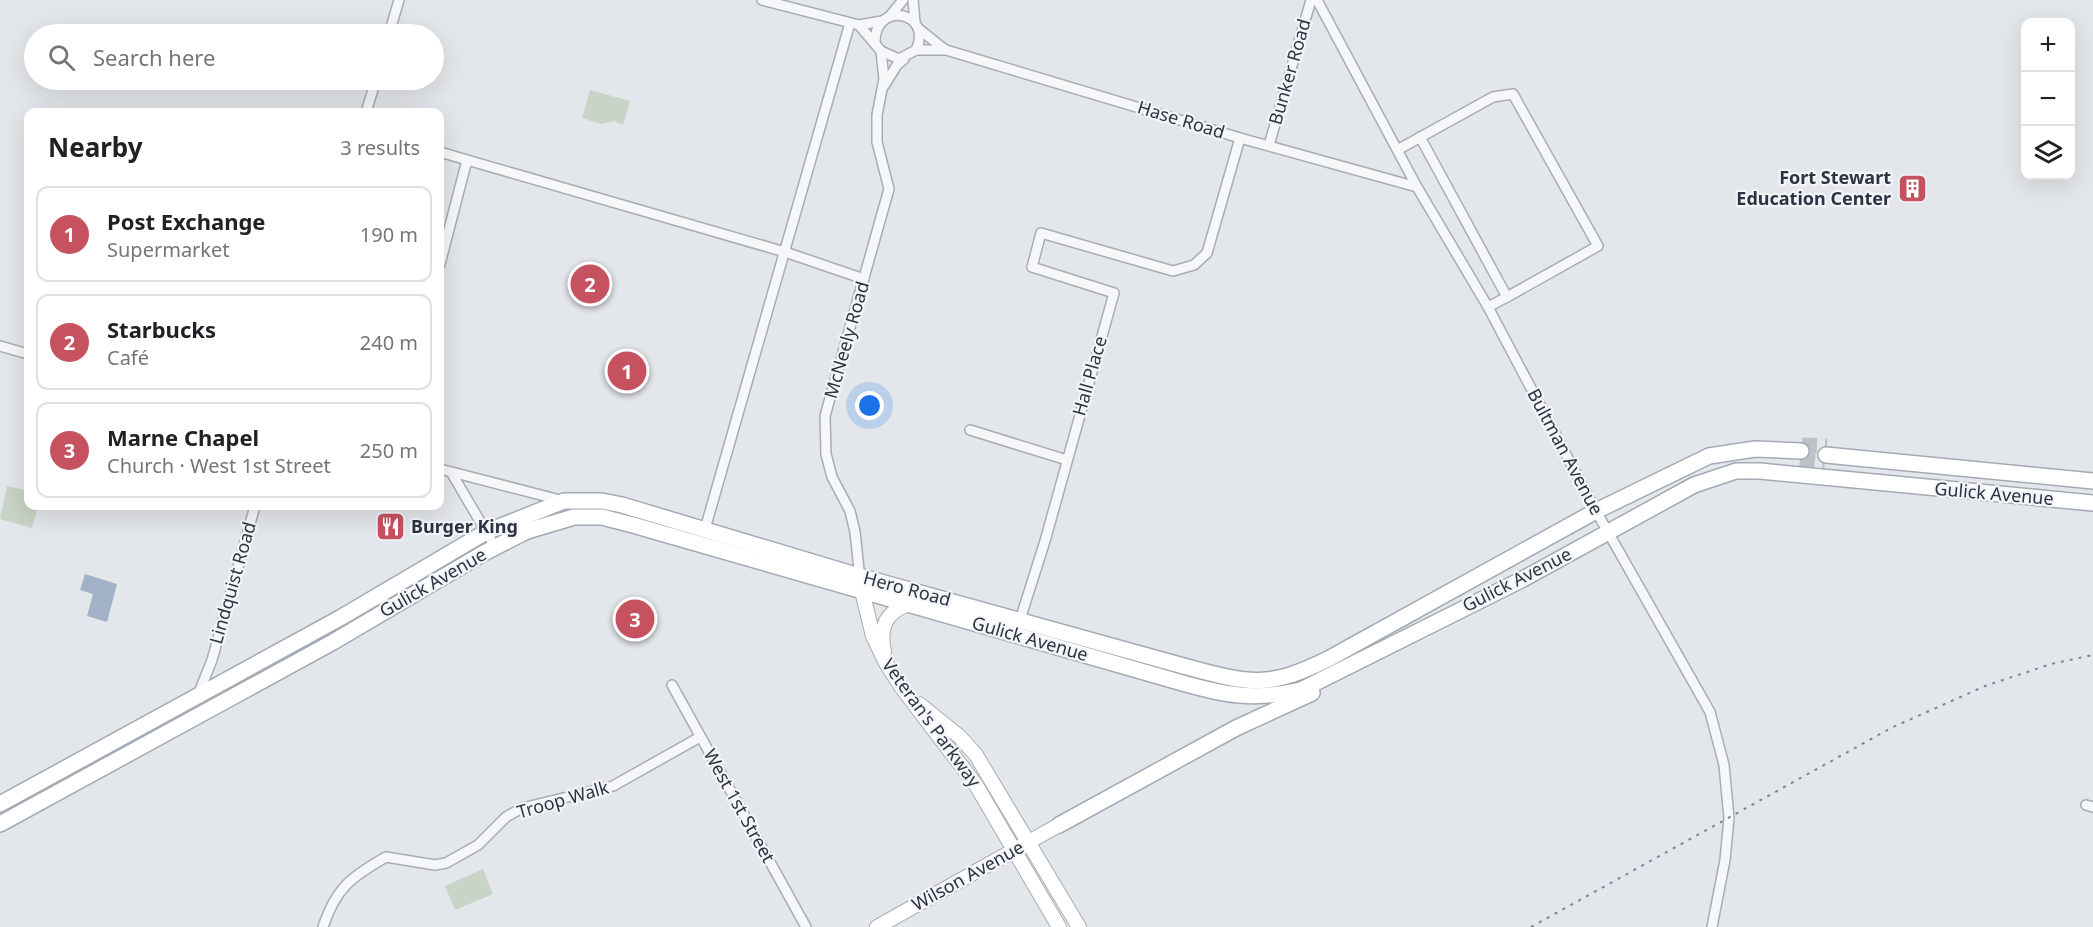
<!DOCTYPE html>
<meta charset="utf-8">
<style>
body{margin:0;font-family:"Noto Sans",sans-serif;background:#f6f6f6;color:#202124}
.controls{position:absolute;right:18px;top:18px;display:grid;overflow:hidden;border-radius:12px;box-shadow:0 6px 24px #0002}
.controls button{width:54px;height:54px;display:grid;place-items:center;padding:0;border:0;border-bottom:2px solid #e0e0e0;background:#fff;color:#202124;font:30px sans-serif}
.you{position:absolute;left:870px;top:406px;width:21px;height:21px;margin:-15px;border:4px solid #fff;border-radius:50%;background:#1a73e8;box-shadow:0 0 0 9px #1a73e833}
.badge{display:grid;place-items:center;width:39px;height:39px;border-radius:50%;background:#c6525f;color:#fff;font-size:20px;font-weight:700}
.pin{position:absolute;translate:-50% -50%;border:3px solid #fff;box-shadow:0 2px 6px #0006}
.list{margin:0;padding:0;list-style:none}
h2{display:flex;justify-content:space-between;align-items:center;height:78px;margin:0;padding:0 24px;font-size:26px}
h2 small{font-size:20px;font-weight:400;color:#757577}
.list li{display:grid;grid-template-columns:39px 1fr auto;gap:18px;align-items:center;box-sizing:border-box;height:96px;margin:0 12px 12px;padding:0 12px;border:2px solid #e0e0e0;border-radius:12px}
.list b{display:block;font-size:22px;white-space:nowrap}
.list p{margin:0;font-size:20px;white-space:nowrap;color:#757577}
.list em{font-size:20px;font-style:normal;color:#757577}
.icon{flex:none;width:33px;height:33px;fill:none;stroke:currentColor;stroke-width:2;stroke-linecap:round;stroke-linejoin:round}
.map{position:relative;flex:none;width:2093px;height:927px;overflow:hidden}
.search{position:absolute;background:#fff;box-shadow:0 6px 24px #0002;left:24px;top:24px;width:420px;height:66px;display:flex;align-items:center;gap:15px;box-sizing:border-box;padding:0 21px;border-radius:33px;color:#757577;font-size:22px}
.panel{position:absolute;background:#fff;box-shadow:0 6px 24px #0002;left:24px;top:108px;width:420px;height:402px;border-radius:12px}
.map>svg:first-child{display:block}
</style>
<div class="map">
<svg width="2093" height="927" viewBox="0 0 2093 927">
<rect width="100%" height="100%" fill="#e3e6ea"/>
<g fill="#c8d4c5">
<path d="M590 90 630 101 623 125 614 121 601 124 582 118Z"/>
<path d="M7 486 28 491V506H38L32 528 0 519Z"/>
<path d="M483 869 493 894 455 910 445 886Z"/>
</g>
<path fill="#a1b2c8" d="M85 574 117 584 107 622 87 616 93 594 80 590Z"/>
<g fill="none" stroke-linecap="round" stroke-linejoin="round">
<g stroke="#bec2c8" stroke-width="15" stroke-dasharray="15 8" stroke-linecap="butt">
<path d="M1802 445 1827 446"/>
<path d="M1800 459 1825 462"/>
</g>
<defs>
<g id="street">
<path d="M762 0 859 25 882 21"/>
<path d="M913 0 915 22"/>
<path d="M1317 0 1417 187 1488 307 1596 511 1710 712 1724 765 1729 818 1725 860 1712 927"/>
<path d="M889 17 903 0"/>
<path d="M859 25 881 51 899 59 916 50C934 12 876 0 875 41"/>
<path d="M919 29 944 49"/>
<path d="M389 34 399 0"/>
<path d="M916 50H946L1240 138 1417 187"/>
<path d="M884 86 897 65 904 59"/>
<path d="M366 112 376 80"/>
<path d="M1420 137 1507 297 1488 307"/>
<path d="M1269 145 1311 0"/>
<path d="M1399 149 1493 97 1513 94 1598 246 1507 297"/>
<path d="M440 152 467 160 440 264"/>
<path d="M467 160 785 252 864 279"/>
<path d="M0 346 28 354"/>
<path d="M970 430 1067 460"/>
<path d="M440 469 564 501"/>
<path d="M451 472 495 547"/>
<path d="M705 529 850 23"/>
<path d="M860 579 855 532 850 511 832 477 826 454 825 416 889 189 877 142V115L884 79 881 51"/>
<path d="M1020 620 1045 541 1114 293 1032 267 1041 233 1173 271 1194 265 1207 253 1240 138"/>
<path d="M672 685 806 927"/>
<path d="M198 695 212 660 255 506"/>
<path d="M2086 805 2093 807"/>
<path d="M323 927C336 888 351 877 386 857L435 865 446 863 478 845 506 817 522 808 613 786 700 737"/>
</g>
<g id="secondary">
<path d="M862 591 873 636 886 663 902 688 976 785 1059 927"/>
<path d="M884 652C879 628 885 612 909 604"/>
<path d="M919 704 960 737 976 755 1079 927"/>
<path d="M877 927 1059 825"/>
</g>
<g id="primary">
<path d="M1826 455 2093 481"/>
<path d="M0 804 340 618 486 532 564 501H602L622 505 859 576 1187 667C1251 684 1268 689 1330 658L1596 511 1709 456 1755 449 1801 451"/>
<path d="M0 824 333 642 484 553 527 531 574 517H602L633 525 1179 682C1224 695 1254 701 1301 690L1523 579 1694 485 1736 471H1760L2093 503"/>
<path d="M1059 825 1236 728 1312 693"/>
</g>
</defs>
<use href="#street" stroke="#a8adb4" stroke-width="12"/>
<use href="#secondary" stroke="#a8adb4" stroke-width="16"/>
<use href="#primary" stroke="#a3aab5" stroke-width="18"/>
<use href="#street" stroke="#f6f7f9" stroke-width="9"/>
<use href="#secondary" stroke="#fff" stroke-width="14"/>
<use href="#primary" stroke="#fff" stroke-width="15"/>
<path stroke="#7e8593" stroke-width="2" stroke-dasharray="3 6" stroke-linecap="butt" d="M1531 927 1891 728 1985 686 2051 664 2093 655"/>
</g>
<defs>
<symbol id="building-square" viewBox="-11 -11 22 22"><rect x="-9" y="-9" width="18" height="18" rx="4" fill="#c6525f" stroke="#f3f5f8"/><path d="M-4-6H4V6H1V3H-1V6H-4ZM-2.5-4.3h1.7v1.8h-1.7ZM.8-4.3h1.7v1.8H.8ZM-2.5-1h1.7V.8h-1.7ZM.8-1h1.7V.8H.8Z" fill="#fff"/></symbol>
<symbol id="restaurant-square" viewBox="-11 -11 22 22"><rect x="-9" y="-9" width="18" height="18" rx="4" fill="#c6525f" stroke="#f3f5f8"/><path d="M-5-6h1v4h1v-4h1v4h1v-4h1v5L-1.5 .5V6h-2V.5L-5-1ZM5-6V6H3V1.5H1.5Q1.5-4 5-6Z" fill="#fff"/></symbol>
</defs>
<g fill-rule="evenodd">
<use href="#building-square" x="1896" y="172" width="33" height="33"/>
<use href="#restaurant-square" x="374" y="510" width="33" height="33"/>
</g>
<g text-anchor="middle" stroke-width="4.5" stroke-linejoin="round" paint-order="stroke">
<g font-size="18" fill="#2c3342" stroke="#f3f5f8">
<text transform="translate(1290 72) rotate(-74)" y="6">Bunker Road</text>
<text transform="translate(1181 120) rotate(17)" y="6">Hase Road</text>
<text transform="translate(847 340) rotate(-74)" y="6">McNeely Road</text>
<text transform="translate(1090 376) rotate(-74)" y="6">Hall Place</text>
<text transform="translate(1565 452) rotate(62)" y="6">Bultman Avenue</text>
<text transform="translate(1994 494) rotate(5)" y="6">Gulick Avenue</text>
<text transform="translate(1517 580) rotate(-27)" y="6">Gulick Avenue</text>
<text transform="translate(233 583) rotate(-74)" y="6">Lindquist Road</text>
<text transform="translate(433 583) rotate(-30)" y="6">Gulick Avenue</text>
<text transform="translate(907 589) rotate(15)" y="6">Hero Road</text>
<text transform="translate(1030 639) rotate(16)" y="6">Gulick Avenue</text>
<text transform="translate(931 723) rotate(54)" y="6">Veteran's Parkway</text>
<text transform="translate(563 800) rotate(-16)" y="6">Troop Walk</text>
<text transform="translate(739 806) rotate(61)" y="6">West 1st Street</text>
<text transform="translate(968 876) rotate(-29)" y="6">Wilson Avenue</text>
</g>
<g font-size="18" font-weight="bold" fill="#2c3342" stroke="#f3f5f8" text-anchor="end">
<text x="1891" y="184">Fort Stewart<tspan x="1891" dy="21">Education Center</tspan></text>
<text x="411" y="533" text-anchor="start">Burger King</text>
</g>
</g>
</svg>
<div class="controls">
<button>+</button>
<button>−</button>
<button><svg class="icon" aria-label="layers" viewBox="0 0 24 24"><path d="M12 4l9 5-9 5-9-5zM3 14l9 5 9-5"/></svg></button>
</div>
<div class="you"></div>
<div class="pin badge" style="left:627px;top:371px">1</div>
<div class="pin badge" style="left:590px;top:284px">2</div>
<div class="pin badge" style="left:635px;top:619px">3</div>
<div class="search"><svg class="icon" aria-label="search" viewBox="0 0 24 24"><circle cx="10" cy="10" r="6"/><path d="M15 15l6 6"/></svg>Search here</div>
<section class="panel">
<h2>Nearby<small>3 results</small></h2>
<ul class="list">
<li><span class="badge">1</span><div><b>Post Exchange</b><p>Supermarket</p></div><em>190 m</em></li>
<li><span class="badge">2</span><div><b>Starbucks</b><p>Café</p></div><em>240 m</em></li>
<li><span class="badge">3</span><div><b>Marne Chapel</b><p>Church · West 1st Street</p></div><em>250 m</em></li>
</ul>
</section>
</div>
